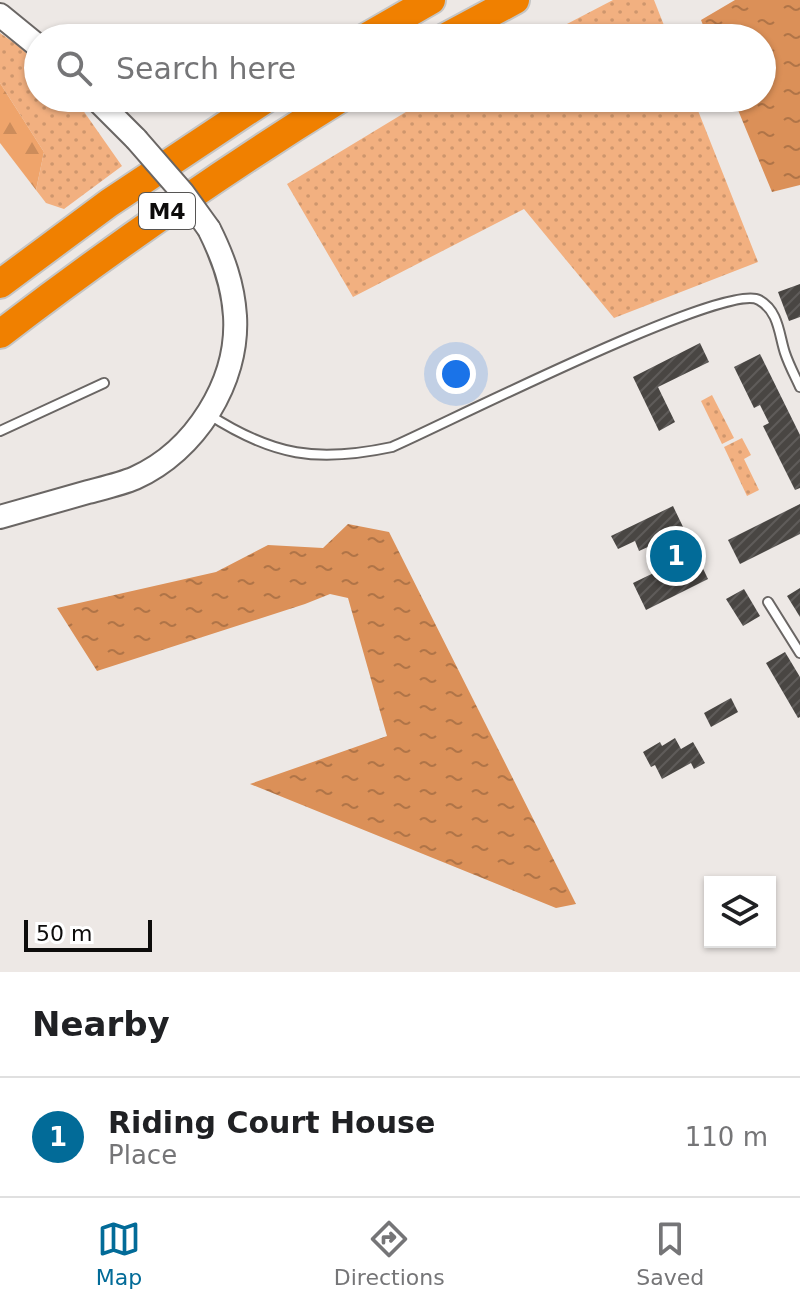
<!DOCTYPE html>
<style>
body{margin:0;font-family:"DejaVu Sans",sans-serif;background:#f6f6f6;color:#202124}
.controls{position:absolute;right:24px;bottom:24px;display:grid;overflow:hidden;border-radius:0px;box-shadow:0 2px 6px #0004}
.controls button{width:72px;height:72px;display:grid;place-items:center;padding:0;border:0;border-bottom:2px solid #e0e0e0;background:#fff;color:#202124;font:40px sans-serif}
.scale{position:absolute;left:24px;bottom:20px;width:128px;box-sizing:border-box;padding-left:8px;border:4px solid #0d0c0b;border-top:0;font-size:22px;line-height:28px;white-space:nowrap;color:#0d0c0b;-webkit-text-stroke:6px #fff;paint-order:stroke}
.you{position:absolute;left:456px;top:374px;width:28px;height:28px;margin:-20px;border:6px solid #fff;border-radius:50%;background:#1a73e8;box-shadow:0 0 0 12px #1a73e833}
.badge{display:grid;place-items:center;width:52px;height:52px;border-radius:50%;background:#026b98;color:#fff;font-size:26px;font-weight:700}
.pin{position:absolute;translate:-50% -50%;border:4px solid #fff;box-shadow:0 2px 8px #0006}
.list{margin:0;padding:0;list-style:none}
h2{display:flex;justify-content:space-between;align-items:center;height:104px;margin:0;padding:0 32px;font-size:34px}
h2 small{font-size:26px;font-weight:400;color:#757577}
.list li{display:grid;grid-template-columns:52px 1fr auto;gap:24px;align-items:center;box-sizing:border-box;height:120px;padding:0 32px;border-top:2px solid #e0e0e0}
.list b{display:block;font-size:30px;white-space:nowrap}
.list p{margin:0;font-size:26px;white-space:nowrap;color:#757577}
.list em{font-size:26px;font-style:normal;color:#757577}
.icon{flex:none;width:44px;height:44px;fill:none;stroke:currentColor;stroke-width:2;stroke-linecap:round;stroke-linejoin:round}
.map{position:relative;flex:none;width:800px;height:972px;overflow:hidden}
.search{position:absolute;background:#fff;box-shadow:0 2px 6px #0004;left:24px;right:24px;top:24px;height:88px;display:flex;align-items:center;gap:20px;box-sizing:border-box;padding:0 28px;border-radius:44px;color:#757577;font-size:30px}
.sheet{height:224px;background:#fff}
nav{display:flex;justify-content:space-around;align-items:center;box-sizing:border-box;height:112px;border-top:2px solid #e0e0e0;background:#fff;font-size:22px;color:#757577}
nav a{display:grid;justify-items:center;gap:4px}
nav .on{color:#026b98}
.map>svg:first-child{display:block}
</style>
<div class="map">
<svg width="800" height="972" viewBox="0 0 800 972">
<defs>
<pattern id="grass-dots" width="8" height="8" patternUnits="userSpaceOnUse" patternTransform="scale(2)"><rect width="8" height="8" fill="#f2b080"/><path d="M2 2h.1M6 6h.1" fill="none" stroke="#ce966d" stroke-width="1.8" stroke-linecap="round"/></pattern>
<pattern id="forest-firs" width="22" height="20" patternUnits="userSpaceOnUse" patternTransform="scale(2)"><rect width="22" height="20" fill="#efa46b"/><path d="M5 1l3.5 6h-7zM16 11l3.5 6h-7z" fill="#cc8c5b"/></pattern>
<pattern id="water-ripples" width="26" height="14" patternUnits="userSpaceOnUse" patternTransform="scale(2)"><rect width="26" height="14" fill="#db9058"/><path d="M2 4q2-2 4 0t4 0M15 11q2-2 4 0t4 0" fill="none" stroke="#b07447"/></pattern>
<pattern id="building-hatch" width="6" height="6" patternUnits="userSpaceOnUse" patternTransform="scale(2)"><rect width="6" height="6" fill="#494643"/><path d="M-1 1l2-2M0 6l6-6M5 7l2-2" fill="none" stroke="#5f5c5a"/></pattern>
</defs>
<rect width="100%" height="100%" fill="#ede8e5"/>
<g fill="url(#grass-dots)">
<path d="M613 0H654L669 38H540Z"/>
<path d="M0 33 20 47 38 65V98H72L80 106 122 166 64 209 46 203 36 190 44 152 0 83Z"/>
<path d="M429 98H693L758 262 614 318 524 209 353 297 287 184Z"/>
<path d="M712 395 734 438 722 444 701 401Z"/>
<path d="M742 438 751 455 744 459 759 490 747 496 724 447Z"/>
</g>
<path fill="url(#forest-firs)" d="M0 83 44 152 36 190 0 143Z"/>
<g fill="url(#water-ripples)">
<path d="M735 0H800V185L772 192 733 98H762V38H708L701 20Z"/>
<path d="M348 524 389 532 576 904 556 908 250 784 387 736 348 598 330 594 305 604 97 671 57 608 216 572 268 545 323 548Z"/>
</g>
<g fill="url(#building-hatch)">
<path d="M800 284V317L789 321 778 292Z"/>
<path d="M700 343 709 362 658 387 675 422 659 431 633 377Z"/>
<path d="M760 354 800 435V488L795 490 763 426 769 423 760 405 754 408 734 367Z"/>
<path d="M800 504V534L740 564 728 540Z"/>
<path d="M673 506 708 579 646 610 633 583 668 566 666 560 659 564 650 546 639 551 635 541 618 549 611 536Z"/>
<path d="M800 588V617L787 596Z"/>
<path d="M744 589 760 616 743 626 726 599Z"/>
<path d="M785 652 800 677V717L798 718 766 663Z"/>
<path d="M731 698 738 712 711 727 704 713Z"/>
<path d="M675 738 681 749 693 742 705 763 694 769 691 763 662 779 655 765 651 767 643 752 660 742 662 746Z"/>
</g>
<g fill="none" stroke-linecap="round" stroke-linejoin="round">
<defs>
<g id="lane">
<path d="M208 414C273 456 317 463 392 447 443 425 726 281 759 300 779 311 779 335 785 353 789 365 795 376 800 387"/>
<path d="M0 431 104 383"/>
<path d="M768 602 800 653"/>
</g>
<g id="secondary">
<path d="M0 15 38 46"/>
<path d="M95 98 136 139"/>
<path d="M0 517C29 509 59 500 88 492 103 488 121 484 135 478 195 451 239 382 235 316 233 284 223 257 209 229"/>
</g>
<g id="highway">
<path d="M365 38 431 0"/>
<path d="M444 38 515 0"/>
<path d="M0 284 109 203 267 98"/>
<path d="M0 334C110 250 223 171 341 98"/>
</g>
</defs>
<use href="#lane" stroke="#6a6664" stroke-width="12"/>
<use href="#secondary" stroke="#6a6664" stroke-width="26"/>
<use href="#highway" stroke="#c5c5c4" stroke-width="32"/>
<use href="#lane" stroke="#fff" stroke-width="8"/>
<use href="#secondary" stroke="#fff" stroke-width="22"/>
<use href="#highway" stroke="#f08000" stroke-width="28"/>
<defs>
<path id="secondary-bridge" d="M136 139 183 193 209 229"/>
</defs>
<use href="#secondary-bridge" stroke="#6a6664" stroke-width="26" stroke-linecap="butt"/>
<use href="#secondary-bridge" stroke="#fff" stroke-width="22"/>
</g>
<g text-anchor="middle" stroke-width="8" stroke-linejoin="round" paint-order="stroke">
<rect fill="#fff" stroke="#565554" stroke-width="2" x="139" y="193" width="56" height="36" rx="6"/>
<g font-size="22" font-weight="bold" fill="#0d0c0b">
<text x="167" y="219">M4</text>
</g>
</g>
</svg>
<div class="controls">
<button><svg class="icon" aria-label="layers" viewBox="0 0 24 24"><path d="M12 4l9 5-9 5-9-5zM3 14l9 5 9-5"/></svg></button>
</div>
<div class="scale">50 m</div>
<div class="you"></div>
<div class="pin badge" style="left:676px;top:556px">1</div>
<div class="search"><svg class="icon" aria-label="search" viewBox="0 0 24 24"><circle cx="10" cy="10" r="6"/><path d="M15 15l6 6"/></svg>Search here</div>
</div>
<section class="sheet">
<h2>Nearby<small></small></h2>
<ul class="list">
<li><span class="badge">1</span><div><b>Riding Court House</b><p>Place</p></div><em>110 m</em></li>
</ul>
</section>
<nav>
<a class="on"><svg class="icon" aria-label="map" viewBox="0 0 24 24"><path d="M3 6l6-2 6 2 6-2v14l-6 2-6-2-6 2zM9 4v14M15 6v14"/></svg>Map</a>
<a><svg class="icon" aria-label="directions" viewBox="0 0 24 24"><path d="M12 3l9 9-9 9-9-9zM9 14v-3h6M13 9l2 2-2 2"/></svg>Directions</a>
<a><svg class="icon" aria-label="saved" viewBox="0 0 24 24"><path d="M7 4h10v16l-5-4-5 4z"/></svg>Saved</a>
</nav>
